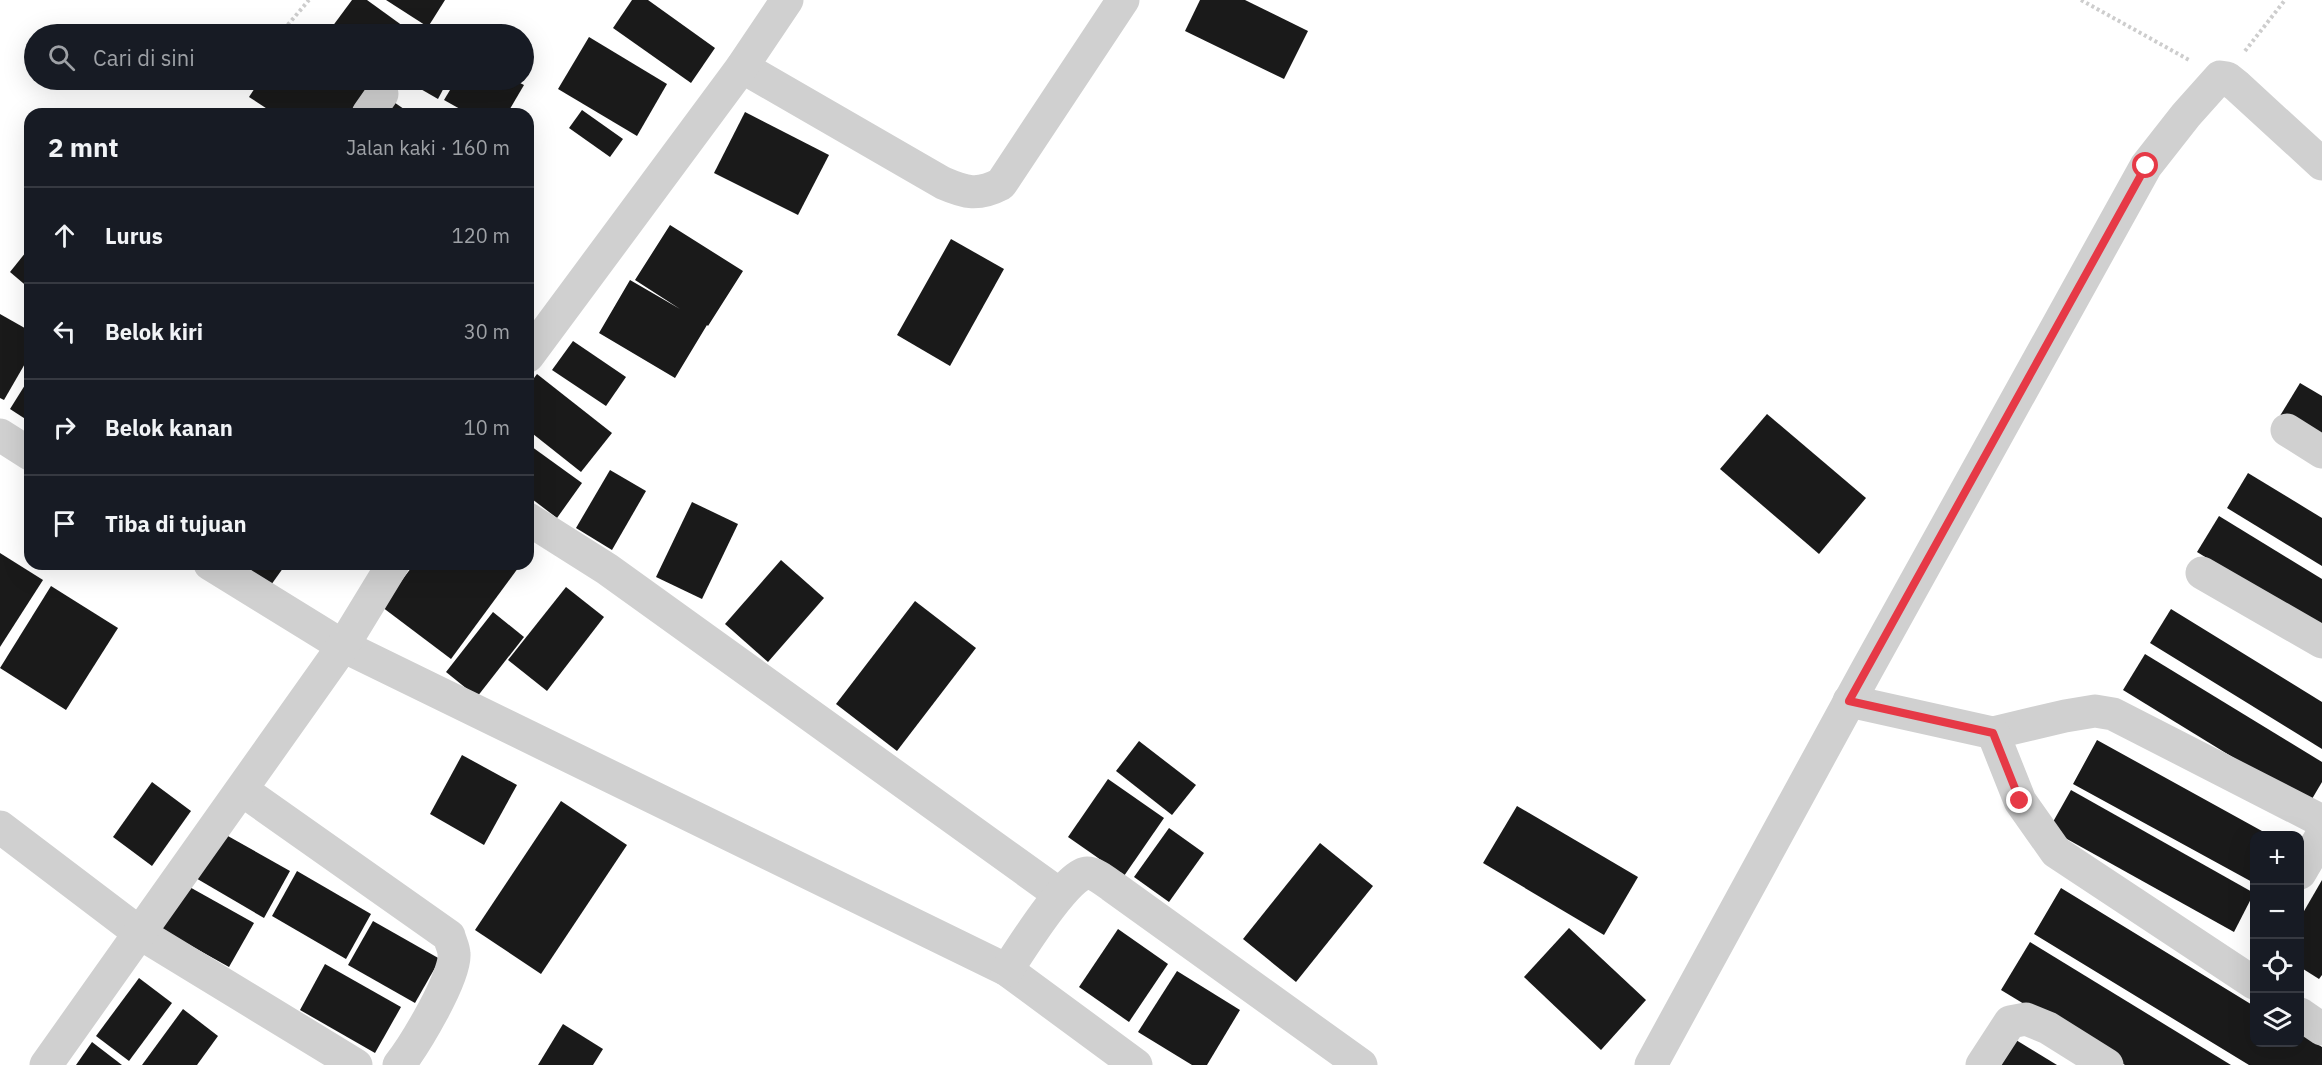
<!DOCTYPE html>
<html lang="id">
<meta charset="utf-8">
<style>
body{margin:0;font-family:"IBM Plex Sans",sans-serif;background:#20242c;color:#f1f3f6}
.controls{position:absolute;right:18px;bottom:18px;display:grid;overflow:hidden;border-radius:12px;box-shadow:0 6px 24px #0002}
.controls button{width:54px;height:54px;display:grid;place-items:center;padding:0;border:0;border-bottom:2px solid #363941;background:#171b24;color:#f1f3f6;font:30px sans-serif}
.stop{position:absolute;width:18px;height:18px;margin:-14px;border:4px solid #e63946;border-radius:50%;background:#fff}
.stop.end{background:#e63946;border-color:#fff;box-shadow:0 2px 6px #0008}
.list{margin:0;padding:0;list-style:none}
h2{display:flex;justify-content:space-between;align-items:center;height:78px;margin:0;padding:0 24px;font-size:26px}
h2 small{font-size:20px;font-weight:400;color:#9ea1a6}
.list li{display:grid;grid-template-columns:39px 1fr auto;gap:18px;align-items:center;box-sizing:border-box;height:96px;padding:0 24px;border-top:2px solid #363941}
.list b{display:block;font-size:22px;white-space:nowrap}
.list em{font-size:20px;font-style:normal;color:#9ea1a6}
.icon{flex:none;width:33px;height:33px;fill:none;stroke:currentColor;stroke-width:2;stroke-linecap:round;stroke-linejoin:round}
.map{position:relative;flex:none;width:2322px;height:1065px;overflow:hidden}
.search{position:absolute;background:#171b24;box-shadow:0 6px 24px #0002;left:24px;top:24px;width:510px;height:66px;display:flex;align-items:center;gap:15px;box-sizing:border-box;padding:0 21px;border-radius:33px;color:#9ea1a6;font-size:22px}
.panel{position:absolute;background:#171b24;box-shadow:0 6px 24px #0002;left:24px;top:108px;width:510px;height:462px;border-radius:18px}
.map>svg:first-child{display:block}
</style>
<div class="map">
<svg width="2322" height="1065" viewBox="0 0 2322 1065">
<rect width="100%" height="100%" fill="#fff"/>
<g fill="#1a1a1a">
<path d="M352 0H367L414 34H343L332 27Z"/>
<path d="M386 0H445L428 27Z"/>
<path d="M632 0H648L715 48 691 83 613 28Z"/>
<path d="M1200 0H1245L1308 31 1284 79 1185 31Z"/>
<path d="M295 27 306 34H289Z"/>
<path d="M589 37 667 84 637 136 558 89Z"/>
<path d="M260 80H374L351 114H275L249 97Z"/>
<path d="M414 80H448L438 99 412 84Z"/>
<path d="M456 80H514L524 85 507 114H469L444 100Z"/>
<path d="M391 100 411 114H381Z"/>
<path d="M582 110 623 139 610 157 569 128Z"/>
<path d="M745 112 829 155 798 215 714 173Z"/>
<path d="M670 225 743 271 708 326 707 325 675 378 599 333 630 280 680 309 635 280Z"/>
<path d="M951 239 1004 269 950 366 897 335Z"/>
<path d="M30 247V289L10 272Z"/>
<path d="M0 314 30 331V355L4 400 0 398Z"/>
<path d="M573 341 626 377 606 406 552 370Z"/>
<path d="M537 374 612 433 581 472 528 430V386Z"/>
<path d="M30 377V422L10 409Z"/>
<path d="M2300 383 2322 396V445L2278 419Z"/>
<path d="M1767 414 1866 498 1819 554 1720 469Z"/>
<path d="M528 444 582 483 557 518 528 496Z"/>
<path d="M610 470 646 491 612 550 576 528Z"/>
<path d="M2248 473 2322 518V566L2227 508Z"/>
<path d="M692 502 738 524 702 599 656 577Z"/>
<path d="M2219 516 2322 579V628L2197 552Z"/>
<path d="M0 553 43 580 0 647Z"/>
<path d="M781 560 824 598 768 662 725 624Z"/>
<path d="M242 564H286L271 585Z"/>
<path d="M414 564H521L451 659 382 607Z"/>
<path d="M51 586 118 628 66 710 0 668Z"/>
<path d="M566 587 604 617 547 691 508 660Z"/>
<path d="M915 601 976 648 897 751 836 704Z"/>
<path d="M2171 609 2322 702V749L2150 643Z"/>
<path d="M493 612 524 637 477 697 446 672Z"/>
<path d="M2145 654 2322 762V782L2309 804 2123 690Z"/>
<path d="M2097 740 2271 836H2254V883L2073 784Z"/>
<path d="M1139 741 1196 785 1172 815 1116 771Z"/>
<path d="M462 755 517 785 484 845 430 814Z"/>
<path d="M1108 779 1164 818 1124 876 1068 837Z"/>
<path d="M152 782 191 811 152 866 113 837Z"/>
<path d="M2071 790 2254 893 2234 932 2049 829Z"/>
<path d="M561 801 627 845 541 974 475 930Z"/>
<path d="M1517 806 1638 877 1604 935 1483 863Z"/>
<path d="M1169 828 1204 853 1169 902 1134 877Z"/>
<path d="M219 831 290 871 264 918 194 877Z"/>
<path d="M1320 843 1373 886 1296 982 1243 939Z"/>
<path d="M297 871 371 914 346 959 272 916Z"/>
<path d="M2322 880V975L2319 979 2300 967V918Z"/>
<path d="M186 885 254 923 229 967 161 929Z"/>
<path d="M2061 888 2254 1006V1042H2300V1033L2322 1047V1065H2249L2034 934Z"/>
<path d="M373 921 440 959 415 1003 348 965Z"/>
<path d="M1569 928 1646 1000 1601 1050 1524 977Z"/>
<path d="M1118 929 1168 964 1129 1022 1079 987Z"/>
<path d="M2030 942 2231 1065H2125L2001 990Z"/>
<path d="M325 964 401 1007 375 1053 300 1010Z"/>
<path d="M1177 971 1240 1010 1207 1065H1192L1138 1032Z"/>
<path d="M139 978 172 1003 129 1061 96 1036Z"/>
<path d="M183 1009 218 1036 197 1065H142Z"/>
<path d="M563 1024 603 1049 593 1065H538Z"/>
<path d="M2016 1040 2057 1065H2001Z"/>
<path d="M92 1042 122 1065H76Z"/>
</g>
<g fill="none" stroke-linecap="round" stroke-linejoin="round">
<g stroke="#cdcdcd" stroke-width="4" stroke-dasharray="3 3" stroke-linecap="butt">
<path d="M2081 0 2191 61"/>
<path d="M280 34 309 0"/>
<path d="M2245 51 2285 0"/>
</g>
<g stroke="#d0d0d0" stroke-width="33">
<path d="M742 67 943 183C966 193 978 196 1001 184L1123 0"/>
<path d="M368 114 382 94"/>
<path d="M528 356 742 67 787 0"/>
<path d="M2287 430 2322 452"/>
<path d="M0 435 30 454"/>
<path d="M528 519 607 569 1059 894"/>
<path d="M210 564 343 646 1007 970 1136 1065"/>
<path d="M2202 573 2322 642"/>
<path d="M1849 701 1993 733 2065 716 2095 711 2113 714 2322 821"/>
<path d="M1993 733 2020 801 2056 852 2254 983"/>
<path d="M242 790 449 936C450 941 454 948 454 954 456 977 414 1046 399 1065"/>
<path d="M0 827 141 934 356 1065"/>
<path d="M2300 873 2322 835"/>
<path d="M1007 970C1019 952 1068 873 1087 873 1095 873 1105 881 1112 886L1361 1065"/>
<path d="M2300 1014 2322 1029"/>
<path d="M46 1065 343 646 393 564"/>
<path d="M1651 1065 1865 673 2146 166 2186 115 2220 77 2227 78 2237 86 2322 164"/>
<path d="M1982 1065 2010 1022 2026 1019 2048 1028 2107 1065"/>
</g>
</g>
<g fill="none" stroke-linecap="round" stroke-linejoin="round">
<path stroke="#e63946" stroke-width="8" d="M2020 801 1993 733 1849 701 2146 166"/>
</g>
</svg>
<div class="controls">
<button>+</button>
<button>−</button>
<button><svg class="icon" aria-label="locate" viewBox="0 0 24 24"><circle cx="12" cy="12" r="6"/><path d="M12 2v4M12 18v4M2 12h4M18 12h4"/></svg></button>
<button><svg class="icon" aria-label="layers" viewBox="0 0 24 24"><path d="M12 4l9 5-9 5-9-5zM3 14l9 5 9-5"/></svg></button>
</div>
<div class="stop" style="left:2146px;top:166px"></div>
<div class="stop end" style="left:2020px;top:801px"></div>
<div class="search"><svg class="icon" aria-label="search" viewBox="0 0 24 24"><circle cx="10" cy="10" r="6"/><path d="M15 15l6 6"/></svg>Cari di sini</div>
<section class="panel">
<h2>2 mnt<small>Jalan kaki · 160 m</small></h2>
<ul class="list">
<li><svg class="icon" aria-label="ahead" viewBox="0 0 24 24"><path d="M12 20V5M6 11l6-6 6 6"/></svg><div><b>Lurus</b></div><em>120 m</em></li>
<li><svg class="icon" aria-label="left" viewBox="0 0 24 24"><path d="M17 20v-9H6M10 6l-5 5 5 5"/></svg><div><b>Belok kiri</b></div><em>30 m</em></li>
<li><svg class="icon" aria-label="right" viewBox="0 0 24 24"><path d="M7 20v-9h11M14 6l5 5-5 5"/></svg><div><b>Belok kanan</b></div><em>10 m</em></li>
<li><svg class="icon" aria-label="arrive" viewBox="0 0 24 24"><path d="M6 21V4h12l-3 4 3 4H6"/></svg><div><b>Tiba di tujuan</b></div></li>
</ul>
</section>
</div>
